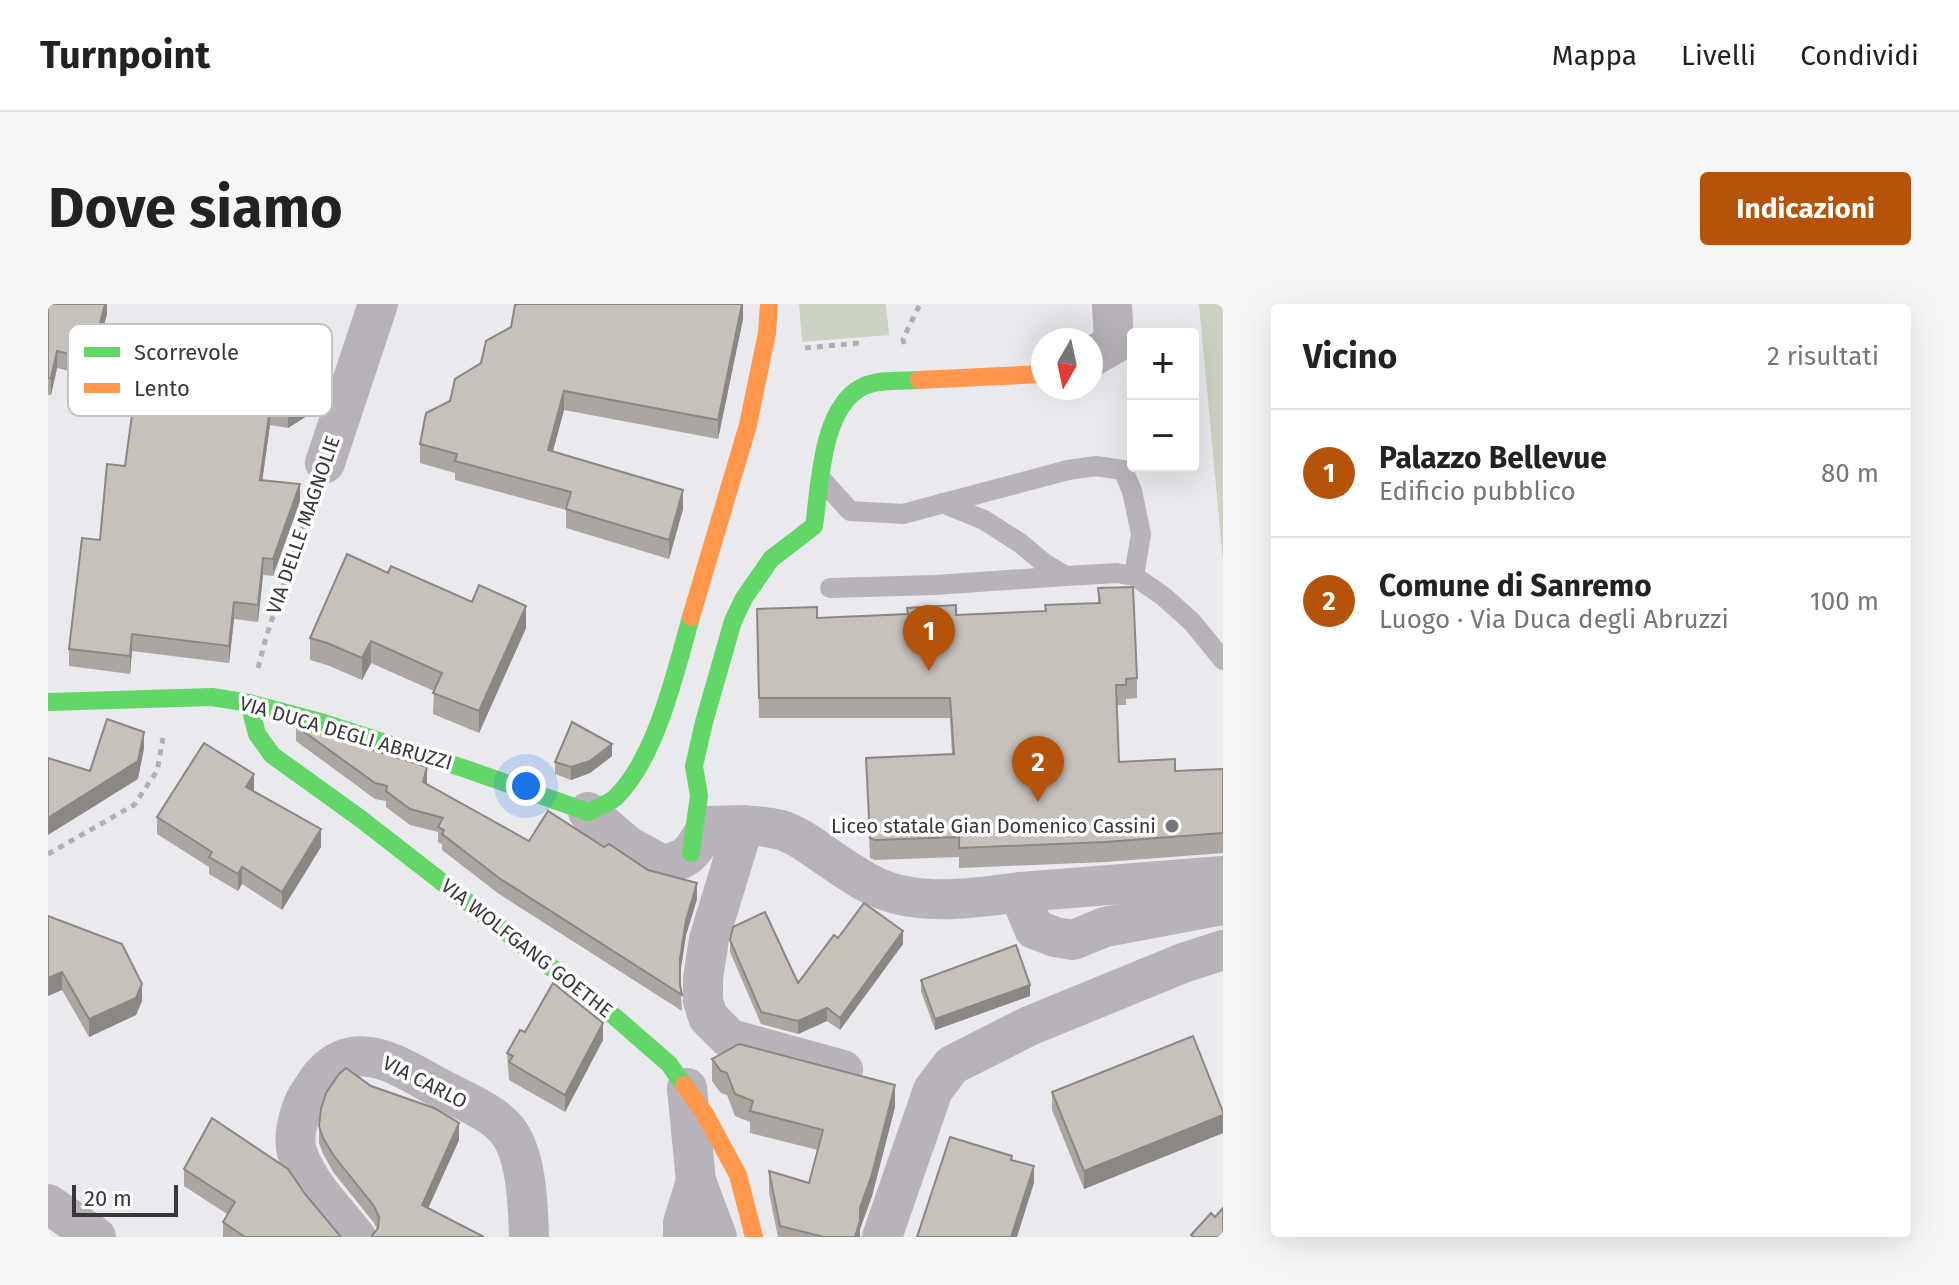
<!DOCTYPE html>
<html lang="it">
<meta charset="utf-8">
<style>
body{margin:0;font-family:"Fira Sans",sans-serif;background:#f6f6f6;color:#222}
.controls{position:absolute;right:24px;top:24px;display:grid;overflow:hidden;border-radius:8px;box-shadow:0 8px 32px #0002}
.controls button{width:72px;height:72px;display:grid;place-items:center;padding:0;border:0;border-bottom:2px solid #e0e0e0;background:#fff;color:#222;font:40px sans-serif}
.compass{position:absolute;left:983px;top:24px;width:72px;height:72px;border-radius:50%;background:#fff;box-shadow:0 8px 32px #0002;rotate:189deg}
.scale{position:absolute;left:24px;bottom:20px;width:106px;box-sizing:border-box;padding-left:8px;border:4px solid #38373b;border-top:0;font-size:22px;line-height:28px;white-space:nowrap;color:#38373b;-webkit-text-stroke:6px #fff;paint-order:stroke}
.you{position:absolute;left:478px;top:482px;width:28px;height:28px;margin:-20px;border:6px solid #fff;border-radius:50%;background:#1a73e8;box-shadow:0 0 0 12px #1a73e833}
.badge{display:grid;place-items:center;width:52px;height:52px;border-radius:50%;background:#b45309;color:#fff;font-size:26px;font-weight:700}
.pin{position:absolute;translate:-50% -66px;filter:drop-shadow(0 2px 4px #0008)}
.pin::after{content:'';position:absolute;top:42px;width:28px;height:24px;background:inherit;clip-path:polygon(0 0,100% 0,50% 100%)}
.list{margin:0;padding:0;list-style:none}
h2{display:flex;justify-content:space-between;align-items:center;height:104px;margin:0;padding:0 32px;font-size:34px}
h2 small{font-size:26px;font-weight:400;color:#767676}
.list li{display:grid;grid-template-columns:52px 1fr auto;gap:24px;align-items:center;box-sizing:border-box;height:128px;padding:0 32px;border-top:2px solid #e0e0e0}
.list b{display:block;font-size:30px;white-space:nowrap}
.list p{margin:0;font-size:26px;white-space:nowrap;color:#767676}
.list em{font-size:26px;font-style:normal;color:#767676}
.map{position:relative;flex:none;width:1175px;height:933px;overflow:hidden;border-radius:8px}
header{display:flex;align-items:center;gap:48px;box-sizing:border-box;height:112px;padding:0 40px;background:#fff;border-bottom:2px solid #e0e0e0}
header strong{font-size:38px}
nav{display:flex;gap:44px;margin-inline-start:auto;font-size:28px}
.intro{display:flex;align-items:center;justify-content:space-between;box-sizing:border-box;height:192px;padding:0 48px}
h1{margin:0;font-size:56px}
.button{padding:20px 36px;border-radius:8px;background:#b45309;color:#fff;font-size:28px;font-weight:700}
main{display:flex;gap:48px;padding:0 48px}
aside{flex:1;background:#fff;border-radius:8px;box-shadow:0 8px 32px #0002}
.map>svg:first-child{display:block}
</style>
<header>
<strong>Turnpoint</strong>
<nav><a>Mappa</a><a>Livelli</a><a>Condividi</a></nav>
</header>
<div class="intro"><h1>Dove siamo</h1><a class="button">Indicazioni</a></div>
<main>
<div class="map">
<svg width="1175" height="933" viewBox="0 0 1175 933">
<rect width="100%" height="100%" fill="#e9e9ee"/>
<g fill="#ccd3c4">
<path d="M751 0H838L841 31 754 38Z"/>
<path d="M1151 0H1175V257Z"/>
</g>
<g fill="none" stroke-linecap="round" stroke-linejoin="round">
<g stroke="#b2afb4" stroke-width="5" stroke-dasharray="6 6" stroke-linecap="butt">
<path d="M856 40 855 35 872 0"/>
<path d="M757 44 811 39"/>
<path d="M210 364 219 330 266 190"/>
<path d="M0 550 86 501 109 467 115 434"/>
</g>
<g stroke="#b7b3b8" stroke-width="20">
<path d="M775 177 802 207 855 210 1020 166 1048 162 1075 166 1084 187 1093 230 1086 272"/>
<path d="M894 199 936 216 972 239 996 259 1018 272 1069 269 1086 272 1115 292 1144 318 1175 356"/>
<path d="M782 284 887 281 1018 272"/>
</g>
<g stroke="#b7b3b8" stroke-width="40">
<path d="M1043 53 1066 40 1064 0"/>
<path d="M277 159 330 0"/>
<path d="M540 508 580 542 615 561C645 554 644 547 660 522 684 521 709 520 733 526 749 531 762 541 775 550 794 563 813 577 833 585 874 602 930 594 973 588L1175 572"/>
<path d="M696 521 661 635 655 674V697L660 713 682 735 795 766"/>
<path d="M973 588 977 603 986 625 1007 633 1025 636 1057 623 1175 601"/>
<path d="M639 784 648 877 669 933"/>
<path d="M0 900 48 933"/>
<path d="M308 933C286 905 261 882 249 848 244 832 252 803 261 790 266 783 270 775 275 770 313 730 359 768 397 787 418 798 444 808 459 826 479 851 480 902 481 933"/>
<path d="M635 933V919L648 877"/>
<path d="M834 933 885 786 904 761 981 722 1135 659 1175 646"/>
</g>
<g stroke="#63d668" stroke-width="18">
<path d="M0 398 164 393 201 399 276 419 418 465 540 508C548 504 560 500 567 494 608 455 628 366 643 313"/>
<path d="M201 399 209 430 224 451 313 515 567 713 621 760 636 781"/>
<path d="M643 549 651 492 646 462 656 418 685 317 696 294 723 255 766 222C772 182 773 104 814 83 830 75 854 77 871 76"/>
</g>
<g stroke="#ff974d" stroke-width="18">
<path d="M871 76 995 70"/>
<path d="M643 313 700 121 719 29 721 0"/>
<path d="M636 781 657 810 690 871 706 933"/>
</g>
</g>
<g fill="#aba6a2">
<path d="M0 0H59V10L54 27 271 75 268 94 262 110 240 124 222 121 214 176 252 197 225 272 215 271 210 318 186 315 181 359 84 347 82 370 21 362V345L52 236 77 162 88 84 9 64 3 91H0Z"/>
<path d="M695 0V15L670 135 516 106 505 147 635 205 621 255 518 224V206L407 176V169L372 159V140Z"/>
<path d="M340 269 478 324 431 429 385 410 386 387 323 359 314 376 279 361 262 356V334Z"/>
<path d="M1050 284 1089 374V394L1078 395V401H1068L1071 458 1127 467 1175 465V549L1057 558 911 564V553L827 556 822 554 818 454 904 450 902 414H711L709 325 859 310V304L908 311 997 307V301L1050 299Z"/>
<path d="M248 422 379 480 481 537 556 543 600 566 649 595 638 631 632 670 634 707 451 590 394 546V540L390 538V528L362 521 338 503V497L327 495 248 437Z"/>
<path d="M564 452 542 469 523 476 507 470V458Z"/>
<path d="M206 488 273 543 234 606 194 580 190 587 161 570V563L109 530V513Z"/>
<path d="M0 612 94 697 88 711 41 733 14 686Z"/>
<path d="M790 634 855 640 792 726 779 717 750 730 713 720 682 648V636L750 679Z"/>
<path d="M873 676 982 692 887 726 873 687Z"/>
<path d="M477 728 555 736 517 808 461 776 459 749Z"/>
<path d="M664 755 847 803 824 892 812 925V933H730L721 889V867L761 879 770 846 702 829V818L687 812 679 791 673 789 664 777Z"/>
<path d="M323 782 411 836 380 904 329 925 326 919 286 869 275 850 271 839V822Z"/>
<path d="M1004 788 1175 808V829L1036 885 1004 806Z"/>
<path d="M136 865 257 890 293 933H175V918L179 910 136 882Z"/>
</g>
<g fill="#8b8784">
<path d="M57 0H59V10L50 44V27Z"/>
<path d="M694 0H695V15L670 135V116Z"/>
<path d="M9 47V64L3 91V74Z"/>
<path d="M271 58V75L268 94 262 110 240 124V107Z"/>
<path d="M516 87V106L500 165V146Z"/>
<path d="M222 104V121L212 193V176Z"/>
<path d="M252 180V197L225 272V255Z"/>
<path d="M635 186V205L621 255V236Z"/>
<path d="M215 254V271L210 318V301Z"/>
<path d="M186 298V315L181 359V342Z"/>
<path d="M478 302V324L431 429V407Z"/>
<path d="M84 330V347L82 370V352Z"/>
<path d="M323 337V359L314 376V354Z"/>
<path d="M96 428V445L90 475 0 531V514Z"/>
<path d="M564 440V452L542 469 523 476V463Z"/>
<path d="M379 463V479L375 493V478Z"/>
<path d="M206 470V488L198 483Z"/>
<path d="M273 525V543L234 606V588Z"/>
<path d="M194 563V580L190 587V570Z"/>
<path d="M649 579V595L638 631 632 670V697V655L638 616Z"/>
<path d="M855 627V640L792 726V714Z"/>
<path d="M14 668V686L0 692V674Z"/>
<path d="M94 680V697L88 711 41 733V715Z"/>
<path d="M982 681V692L887 726V715Z"/>
<path d="M779 704V717L750 730V717Z"/>
<path d="M555 719V736L517 808V791Z"/>
<path d="M847 781V803L824 892 812 925V933H807L812 904Z"/>
<path d="M1175 811V829L1036 885V867Z"/>
<path d="M411 819V836L374 918V901Z"/>
<path d="M986 862V879L969 933H963Z"/>
</g>
<g fill="#c7c1bc" stroke="#8b8784" stroke-width="2">
<path d="M0 0H57L50 27 271 58 268 77 262 93 240 107 222 104 212 176 252 180 225 255 215 254 210 301 186 298 181 342 84 330 82 352 21 345 34 234 52 236 59 160 77 162 90 67 9 47 3 74H0Z"/>
<path d="M469 0H694L670 116 516 87 500 146 635 186 621 236 518 205 523 188 407 157 409 150 372 140 378 109 402 97 407 75 433 59 438 37 463 23 467 1Z"/>
<path d="M299 250 340 269 343 262 424 298 431 281 478 302 431 407 385 389 394 369 323 337 314 354 279 339 262 334Z"/>
<path d="M1085 283 1089 374 1078 375V381H1068L1071 458 1127 455V467L1175 465V529L1057 538 911 544V533L827 536 822 534 818 454 906 450 902 394H711L709 305 769 303V314L860 310 859 304 908 301V311L998 307 997 301 1052 299 1050 284Z"/>
<path d="M59 415 96 428 90 457 0 514V454L42 467Z"/>
<path d="M524 418 564 440 542 457 523 463 507 458Z"/>
<path d="M248 422 379 463 375 478 481 537 500 507 556 543 561 540 600 566 649 579 638 616 632 655V681L634 691 451 574 394 530 396 526 390 523 395 514 362 505 338 487 339 482 327 479Z"/>
<path d="M156 439 206 470 198 483 273 525 234 588 194 563 190 570 161 553 164 548 109 513Z"/>
<path d="M816 599 855 627 792 714 779 704 750 717 713 708 682 636 685 623 717 608 750 679 786 631 790 634Z"/>
<path d="M0 612 74 640 94 680 88 694 41 715 14 668 0 674Z"/>
<path d="M968 641 982 681 887 715 873 676Z"/>
<path d="M505 679 555 719 517 791 461 758 465 752 459 749 472 726 477 728Z"/>
<path d="M1145 732 1175 808V811L1036 867 1004 788Z"/>
<path d="M691 740 847 781 824 870 812 904V916L807 933H776L732 922 721 867 761 879 775 826 702 807 705 797 687 790 679 769 673 767 664 755Z"/>
<path d="M298 764 323 782 386 804 411 819 374 901 436 933H323L330 924 331 913 326 902 286 852 275 834 271 822 273 805 278 789 291 770Z"/>
<path d="M164 814 240 865 257 890 293 933H197L175 918 187 898 136 865Z"/>
<path d="M902 833 964 852 963 856 986 862 963 933H869Z"/>
<path d="M1175 904V933H1145L1143 931 1163 909 1167 913Z"/>
</g>
<circle fill="#76757a" stroke="#fff" stroke-width="3" cx="1124" cy="522" r="8"/>
<g text-anchor="middle" stroke-width="7" stroke-linejoin="round" paint-order="stroke">
<g font-size="20" fill="#38373b" stroke="#fff">
<text transform="translate(255 221) rotate(-71)" y="7">VIA DELLE MAGNOLIE</text>
<text transform="translate(298 429) rotate(16)" y="7">VIA DUCA DEGLI ABRUZZI</text>
<text transform="translate(479 644) rotate(38)" y="7">VIA WOLFGANG GOETHE</text>
<text transform="translate(377 778) rotate(27)" y="7">VIA CARLO</text>
</g>
<g font-size="20" fill="#38373b" stroke="#fff" text-anchor="end">
<text x="1108" y="529">Liceo statale Gian Domenico Cassini</text>
</g>
</g>
<rect x="20" y="20" width="264" height="92" rx="12" fill="#fff" stroke="#c3c3c4" stroke-width="2"/>
<rect x="36" y="43" width="36" height="10" fill="#63d668"/>
<rect x="36" y="79" width="36" height="10" fill="#ff974d"/>
<g font-size="22" fill="#38373b">
<text x="86" y="56">Scorrevole</text>
<text x="86" y="92">Lento</text>
</g>
</svg>
<div class="controls">
<button>+</button>
<button>−</button>
</div>
<svg class="compass" viewBox="-18 -18 36 36"><path d="M0-13l5 13h-10z" fill="#e53935"/><path d="M0 13l5-13h-10z" fill="#767676"/></svg>
<div class="scale">20 m</div>
<div class="you"></div>
<div class="pin badge" style="left:881px;top:367px">1</div>
<div class="pin badge" style="left:990px;top:498px">2</div>
</div>
<aside>
<h2>Vicino<small>2 risultati</small></h2>
<ul class="list">
<li><span class="badge">1</span><div><b>Palazzo Bellevue</b><p>Edificio pubblico</p></div><em>80 m</em></li>
<li><span class="badge">2</span><div><b>Comune di Sanremo</b><p>Luogo · Via Duca degli Abruzzi</p></div><em>100 m</em></li>
</ul>
</aside>
</main>
